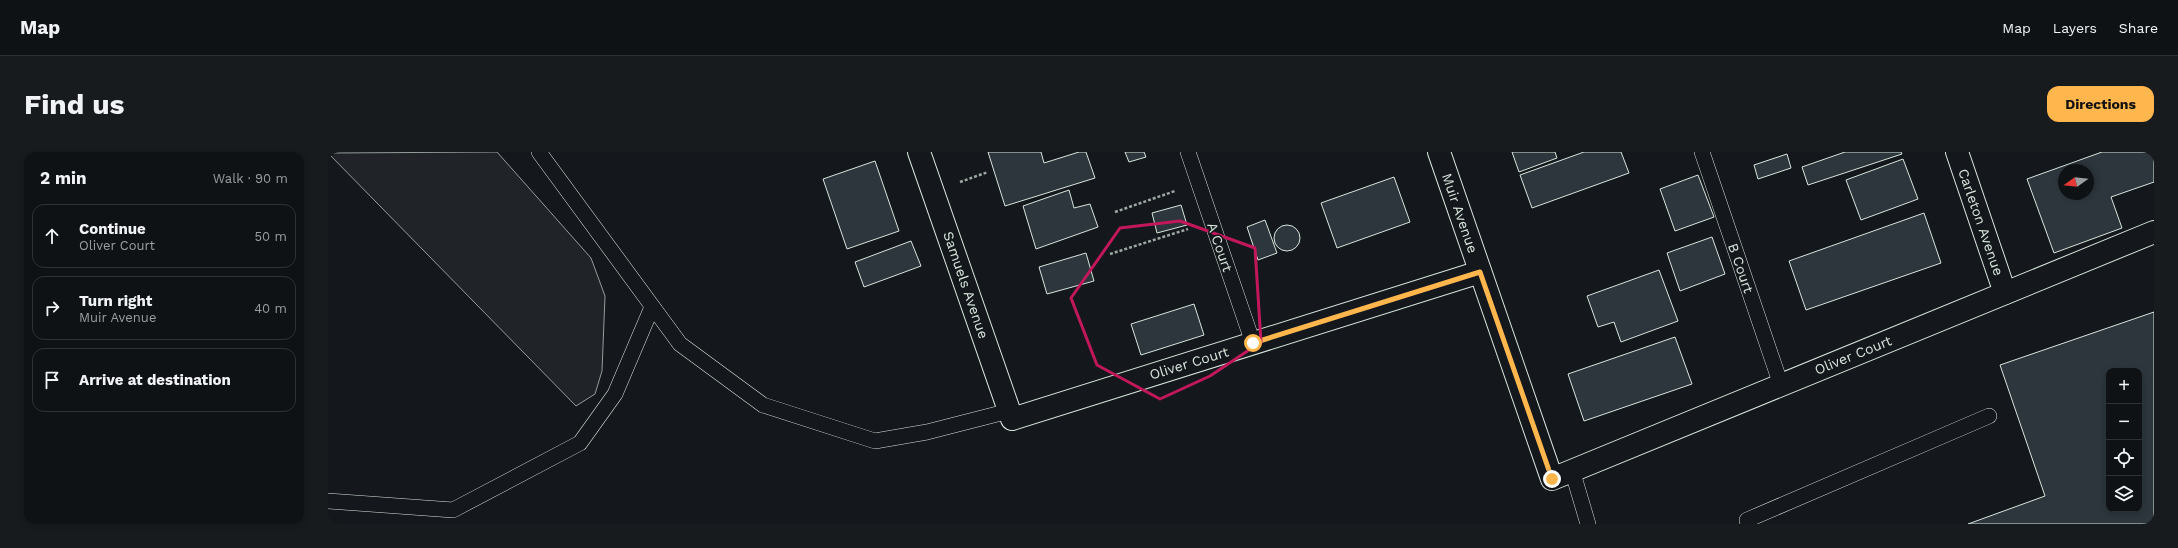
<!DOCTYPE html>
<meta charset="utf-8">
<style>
body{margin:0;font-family:"Work Sans",sans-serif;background:#181b1e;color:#f1f3f6}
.controls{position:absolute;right:12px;bottom:12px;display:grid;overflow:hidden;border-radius:8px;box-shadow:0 2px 6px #0003}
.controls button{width:36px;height:36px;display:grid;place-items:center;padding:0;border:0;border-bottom:1px solid #2f3234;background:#0f1215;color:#f1f3f6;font:20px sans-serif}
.compass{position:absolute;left:1730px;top:12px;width:36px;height:36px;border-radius:50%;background:#0f1215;box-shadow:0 2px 6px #0003;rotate:255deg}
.stop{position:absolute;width:12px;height:12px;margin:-9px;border:3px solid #ffb74d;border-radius:50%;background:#fff}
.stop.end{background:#ffb74d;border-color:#fff;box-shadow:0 1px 4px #0008}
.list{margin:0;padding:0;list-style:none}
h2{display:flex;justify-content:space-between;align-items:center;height:52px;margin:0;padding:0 16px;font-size:17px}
h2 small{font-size:13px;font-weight:400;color:#9b9ea0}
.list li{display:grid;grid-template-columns:26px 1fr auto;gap:12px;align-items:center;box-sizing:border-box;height:64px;margin:0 8px 8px;padding:0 8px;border:1px solid #2f3234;border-radius:12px}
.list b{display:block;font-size:15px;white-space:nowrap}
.list p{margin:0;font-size:13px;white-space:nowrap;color:#9b9ea0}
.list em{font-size:13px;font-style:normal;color:#9b9ea0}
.icon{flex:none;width:22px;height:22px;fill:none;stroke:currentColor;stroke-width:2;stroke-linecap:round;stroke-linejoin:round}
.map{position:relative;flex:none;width:1826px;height:372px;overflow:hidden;border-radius:12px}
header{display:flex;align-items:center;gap:24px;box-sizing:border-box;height:56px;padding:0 20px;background:#0f1215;border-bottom:1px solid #2f3234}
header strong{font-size:19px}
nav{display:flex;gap:22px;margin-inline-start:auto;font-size:14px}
.intro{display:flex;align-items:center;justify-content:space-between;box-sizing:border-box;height:96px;padding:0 24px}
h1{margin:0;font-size:28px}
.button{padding:10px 18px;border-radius:12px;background:#ffb74d;color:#111;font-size:14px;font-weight:700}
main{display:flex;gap:24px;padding:0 24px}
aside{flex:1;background:#0f1215;border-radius:12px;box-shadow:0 2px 6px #0003}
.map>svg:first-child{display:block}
</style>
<header>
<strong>Map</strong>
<nav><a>Map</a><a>Layers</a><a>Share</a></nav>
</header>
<div class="intro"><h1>Find us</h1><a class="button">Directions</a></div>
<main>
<aside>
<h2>2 min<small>Walk · 90 m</small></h2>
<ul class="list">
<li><svg class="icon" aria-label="ahead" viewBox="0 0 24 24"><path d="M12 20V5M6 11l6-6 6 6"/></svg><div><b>Continue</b><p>Oliver Court</p></div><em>50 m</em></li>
<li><svg class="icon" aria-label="right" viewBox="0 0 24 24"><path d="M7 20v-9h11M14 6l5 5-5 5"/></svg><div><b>Turn right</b><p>Muir Avenue</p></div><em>40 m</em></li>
<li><svg class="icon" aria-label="arrive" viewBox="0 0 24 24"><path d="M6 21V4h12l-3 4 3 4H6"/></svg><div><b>Arrive at destination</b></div></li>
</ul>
</aside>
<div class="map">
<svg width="1826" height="372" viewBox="0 0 1826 372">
<rect width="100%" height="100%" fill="#14181c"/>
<path fill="#202428" stroke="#939e99" d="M169 0 263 106 277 144 274 219 267 242 248 254 0 1Z"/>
<g fill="#2c363c" stroke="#d8e6dc" fill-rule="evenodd">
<path d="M660 0H713L716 11 751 0H758L767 26 677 54Z"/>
<path d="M797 0H816L818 5 801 10Z"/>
<path d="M1184 0H1227L1229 6 1191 20Z"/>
<path d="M1256 0H1293L1301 21 1204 56 1192 23Z"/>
<path d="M1517 0H1573L1574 2 1480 33 1474 15Z"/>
<path d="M1774 0H1826V30L1783 45 1794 76 1726 101 1699 27ZM1736 18H1760V42H1736Z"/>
<path d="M1459 2 1463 16 1430 27 1426 13Z"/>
<path d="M1575 7 1590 47 1533 68 1518 28Z"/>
<path d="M547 9 571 79 519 97 495 27Z"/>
<path d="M1370 23 1386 65 1347 79 1332 37Z"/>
<path d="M1066 25 1082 70 1009 96 993 51Z"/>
<path d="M741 38 746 56 762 52 770 75 708 97 695 54Z"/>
<path d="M853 53 859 73 829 81 824 61Z"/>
<path d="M1596 61 1613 111 1478 158 1461 109Z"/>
<path d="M937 68 949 101 930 108 919 75Z"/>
<circle cx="959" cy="86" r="13"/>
<path d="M1384 85 1397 122 1352 139 1339 101Z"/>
<path d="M583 89 593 114 536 135 527 110Z"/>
<path d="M758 101 766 129 719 142 711 115Z"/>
<path d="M1331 118 1350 169 1293 190 1286 170 1270 175 1259 144Z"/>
<path d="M866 152 876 183 813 203 803 172Z"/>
<path d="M1826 160V372H1640L1717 344 1672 213ZM1781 219H1811V357H1781Z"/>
<path d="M1347 185 1364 232 1256 269 1240 222Z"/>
</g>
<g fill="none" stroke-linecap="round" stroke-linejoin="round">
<defs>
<g id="lane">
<path d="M211 0 352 192 435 253 547 289 599 280 681 259"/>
<path d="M860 0 925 191"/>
<path d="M1374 0 1453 233"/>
<path d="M1244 318 1260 372"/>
<path d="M0 349 125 358 252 291 287 242 324 155"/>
<path d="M1420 372 1419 368 1661 264"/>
</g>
<g id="street">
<path d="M591 0 684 267 1152 120"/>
<path d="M1111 0 1224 327 1826 80"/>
<path d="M1629 0 1677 141"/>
</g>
</defs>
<use href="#lane" stroke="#d8e6dc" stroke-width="16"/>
<use href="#street" stroke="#d8e6dc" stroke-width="24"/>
<g stroke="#9da8a2" stroke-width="2.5" stroke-dasharray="3 2" stroke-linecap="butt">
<path d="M632 30 660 20"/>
<path d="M787 60 847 39"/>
<path d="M782 102 860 77"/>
</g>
<use href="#lane" stroke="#14181c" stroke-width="15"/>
<use href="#street" stroke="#14181c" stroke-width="22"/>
</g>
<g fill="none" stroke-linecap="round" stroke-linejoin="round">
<path stroke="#ffb74d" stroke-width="5" d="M925 191 1152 120 1224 327"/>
</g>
<path fill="none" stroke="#c2185b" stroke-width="3" stroke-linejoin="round" d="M852 69 927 96 933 190 882 224 832 247 769 213 743 146 792 76Z"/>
<g text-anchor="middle" stroke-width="3" stroke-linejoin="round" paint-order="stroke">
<g font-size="14" fill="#d8e6dc" stroke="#14181c">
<text transform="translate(1132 61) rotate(71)" y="5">Muir Avenue</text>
<text transform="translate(1653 70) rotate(71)" y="5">Carleton Avenue</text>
<text transform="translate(892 95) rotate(71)" y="5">A Court</text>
<text transform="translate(1413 116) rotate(71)" y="5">B Court</text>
<text transform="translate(638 133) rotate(71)" y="5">Samuels Avenue</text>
<text transform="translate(1525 203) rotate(-22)" y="5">Oliver Court</text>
<text transform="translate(861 211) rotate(-17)" y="5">Oliver Court</text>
</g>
</g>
</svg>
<div class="controls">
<button>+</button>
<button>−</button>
<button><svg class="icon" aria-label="locate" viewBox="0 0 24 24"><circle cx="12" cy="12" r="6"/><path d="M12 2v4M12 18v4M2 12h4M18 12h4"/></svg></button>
<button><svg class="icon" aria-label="layers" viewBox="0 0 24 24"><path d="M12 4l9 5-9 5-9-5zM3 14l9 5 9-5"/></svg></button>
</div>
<svg class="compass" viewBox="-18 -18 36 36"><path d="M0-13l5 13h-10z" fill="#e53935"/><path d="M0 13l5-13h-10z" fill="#9b9ea0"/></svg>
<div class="stop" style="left:925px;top:191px"></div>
<div class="stop end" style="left:1224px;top:327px"></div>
</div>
</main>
